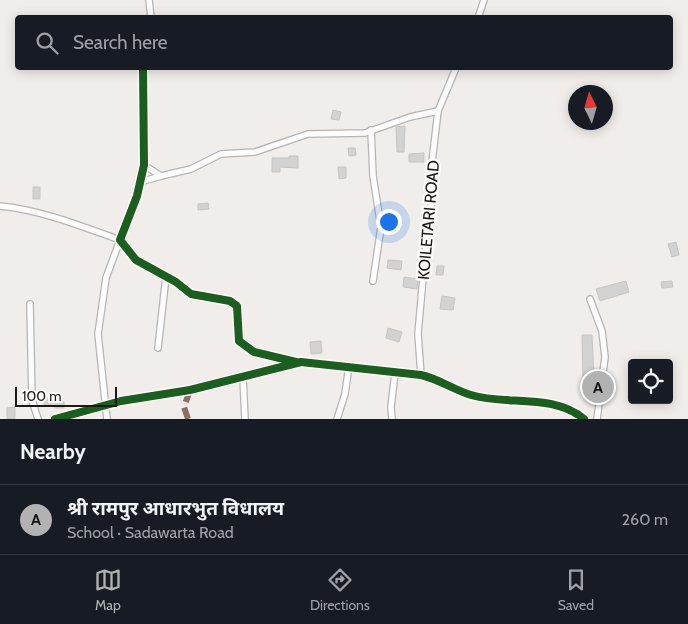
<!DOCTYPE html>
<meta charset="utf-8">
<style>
body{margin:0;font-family:Cabin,"Noto Sans Devanagari",sans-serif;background:#242831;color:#f1f3f6}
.controls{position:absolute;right:15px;bottom:15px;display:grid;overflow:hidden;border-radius:5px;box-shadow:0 2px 12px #0003}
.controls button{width:45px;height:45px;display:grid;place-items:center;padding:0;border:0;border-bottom:1px solid #363941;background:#171b24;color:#f1f3f6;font:25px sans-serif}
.compass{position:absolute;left:568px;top:85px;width:45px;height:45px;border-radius:50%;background:#171b24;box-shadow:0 2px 12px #0003;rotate:355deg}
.scale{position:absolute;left:15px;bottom:12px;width:102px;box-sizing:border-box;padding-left:5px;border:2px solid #1b1918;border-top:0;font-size:14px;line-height:18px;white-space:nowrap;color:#1b1918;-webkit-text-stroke:4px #fefaf7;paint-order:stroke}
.you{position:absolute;left:388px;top:221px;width:18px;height:18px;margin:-12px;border:4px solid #fff;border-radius:50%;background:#1a73e8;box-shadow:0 0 0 8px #1a73e833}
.badge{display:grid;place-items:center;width:32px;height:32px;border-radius:50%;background:#b2b2b3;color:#111;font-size:16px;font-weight:700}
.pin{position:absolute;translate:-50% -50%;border:2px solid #fff;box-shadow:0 1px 5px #0006}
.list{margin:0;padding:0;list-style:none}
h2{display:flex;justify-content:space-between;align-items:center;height:65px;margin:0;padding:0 20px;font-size:21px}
h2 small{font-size:16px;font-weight:400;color:#9ea1a6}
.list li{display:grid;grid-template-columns:32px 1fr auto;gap:15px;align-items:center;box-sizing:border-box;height:70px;padding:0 20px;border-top:1px solid #363941}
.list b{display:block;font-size:19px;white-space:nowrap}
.list p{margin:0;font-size:16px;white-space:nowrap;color:#9ea1a6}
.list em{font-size:16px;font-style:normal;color:#9ea1a6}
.icon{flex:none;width:28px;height:28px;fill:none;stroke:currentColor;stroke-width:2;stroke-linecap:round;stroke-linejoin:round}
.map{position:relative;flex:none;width:688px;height:419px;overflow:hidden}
.search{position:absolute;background:#171b24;box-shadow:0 2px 12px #0003;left:15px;right:15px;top:15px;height:55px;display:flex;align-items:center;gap:12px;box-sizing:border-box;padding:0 18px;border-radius:5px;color:#9ea1a6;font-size:19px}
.sheet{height:135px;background:#171b24}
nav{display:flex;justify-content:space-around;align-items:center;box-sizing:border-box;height:70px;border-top:1px solid #363941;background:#171b24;font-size:14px;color:#9ea1a6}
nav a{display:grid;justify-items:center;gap:2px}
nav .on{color:#b2b2b3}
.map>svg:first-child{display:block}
</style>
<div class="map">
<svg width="688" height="419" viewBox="0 0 688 419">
<rect width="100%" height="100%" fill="#f0edea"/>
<g fill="#d3d2d0" stroke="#c7c5c4">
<path d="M333 110 341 112 339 120 331 119Z"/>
<path d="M405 126 404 152H397L396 127Z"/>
<path d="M348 148H355L356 155 349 156Z"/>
<path d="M424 153V162H409V154Z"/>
<path d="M289 156H298V168L280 167V172H272V158H289Z"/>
<path d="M338 167H346V178L339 179Z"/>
<rect x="33" y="187" width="7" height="12"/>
<path d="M208 203 209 209 198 210V204Z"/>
<path d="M676 242 679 255 672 257 668 244Z"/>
<path d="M388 260 402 261 401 270 387 268Z"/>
<path d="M437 266H444L443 275H436Z"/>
<path d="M404 277 418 279 417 289 403 287Z"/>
<path d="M626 281 629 292 600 301 596 289Z"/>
<path d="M672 281 673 287 662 288 661 282Z"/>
<path d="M442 296 455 298 453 310 440 309Z"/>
<path d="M388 328 402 332 399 342 386 338Z"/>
<path d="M582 335H592L594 377H583Z"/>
<path d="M321 341 322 353 311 354 310 342Z"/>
<rect x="44" y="398" width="8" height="8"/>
<rect x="55" y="402" width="9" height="6"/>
<path d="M15 407V419H7V408Z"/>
</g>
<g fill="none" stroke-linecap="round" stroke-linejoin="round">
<defs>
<g id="minor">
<path d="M149 0 151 18"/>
<path d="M478 18 484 0"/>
<path d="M143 68 144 165 137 196 120 240 136 260 176 282 191 294 230 301 237 306 239 341C258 355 276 359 298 362"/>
<path d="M371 130 373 176 381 227 373 281"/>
<path d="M144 165 161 176 191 169 221 154 255 152 308 134 365 133 410 117 438 111"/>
<path d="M140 182 161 176"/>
<path d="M0 206C41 210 81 226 120 240L106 278 98 334 107 419"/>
<path d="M590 299 602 331 605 357 597 419"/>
<path d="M30 304 32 400 38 419"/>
<path d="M158 348 166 276"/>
<path d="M421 375 418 334 426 244 431 216 432 162 438 111 456 68"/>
<path d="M243 378 245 419"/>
<path d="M55 419 121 401 190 390 301 362 421 375C439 379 454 390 471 395 507 406 553 393 584 419"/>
<path d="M337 419 345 394 349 366"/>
<path d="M392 419 391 407 395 373"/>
</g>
</defs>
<use href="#minor" stroke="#b7b4b2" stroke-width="8"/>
<use href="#minor" stroke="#fdfcfc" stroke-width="5.5"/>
<path stroke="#8d6e63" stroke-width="6" stroke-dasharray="12 6" stroke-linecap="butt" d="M188 419 184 407 190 390"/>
<defs>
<g id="cycleway">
<path d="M143 68 144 165 137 196 120 240 136 260 176 282 191 294 230 301 237 306 239 341 254 352 296 362"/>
<path d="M55 419 121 401 190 390 301 362 421 375C439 379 454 390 471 395 507 406 553 393 584 419"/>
</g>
</defs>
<use href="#cycleway" stroke="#fefaf7" stroke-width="11"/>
<use href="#cycleway" stroke="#1b5e20" stroke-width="8"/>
</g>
<g text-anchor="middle" stroke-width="5" stroke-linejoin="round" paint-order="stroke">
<g font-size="16" fill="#1b1918" stroke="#fefaf7">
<text transform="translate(428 220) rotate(-85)" y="6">KOILETARI ROAD</text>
</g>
</g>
</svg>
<div class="controls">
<button><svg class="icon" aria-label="locate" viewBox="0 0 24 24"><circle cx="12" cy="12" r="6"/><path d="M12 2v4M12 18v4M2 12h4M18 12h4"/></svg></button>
</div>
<svg class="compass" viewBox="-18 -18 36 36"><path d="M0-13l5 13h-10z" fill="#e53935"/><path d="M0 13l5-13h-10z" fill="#9ea1a6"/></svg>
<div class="scale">100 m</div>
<div class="you"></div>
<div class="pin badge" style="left:598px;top:387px">A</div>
<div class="search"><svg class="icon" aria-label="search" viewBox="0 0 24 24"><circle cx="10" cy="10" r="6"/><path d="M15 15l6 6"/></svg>Search here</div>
</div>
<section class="sheet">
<h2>Nearby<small></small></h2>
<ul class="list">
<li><span class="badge">A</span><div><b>श्री रामपुर आधारभुत विधालय</b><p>School · Sadawarta Road</p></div><em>260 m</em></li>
</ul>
</section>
<nav>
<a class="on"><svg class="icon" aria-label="map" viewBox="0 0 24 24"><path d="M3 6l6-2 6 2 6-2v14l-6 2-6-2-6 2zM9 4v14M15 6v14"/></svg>Map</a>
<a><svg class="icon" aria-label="directions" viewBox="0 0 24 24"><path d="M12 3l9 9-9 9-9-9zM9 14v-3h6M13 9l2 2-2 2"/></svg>Directions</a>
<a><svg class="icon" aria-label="saved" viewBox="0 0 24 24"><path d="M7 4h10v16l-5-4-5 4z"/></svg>Saved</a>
</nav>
